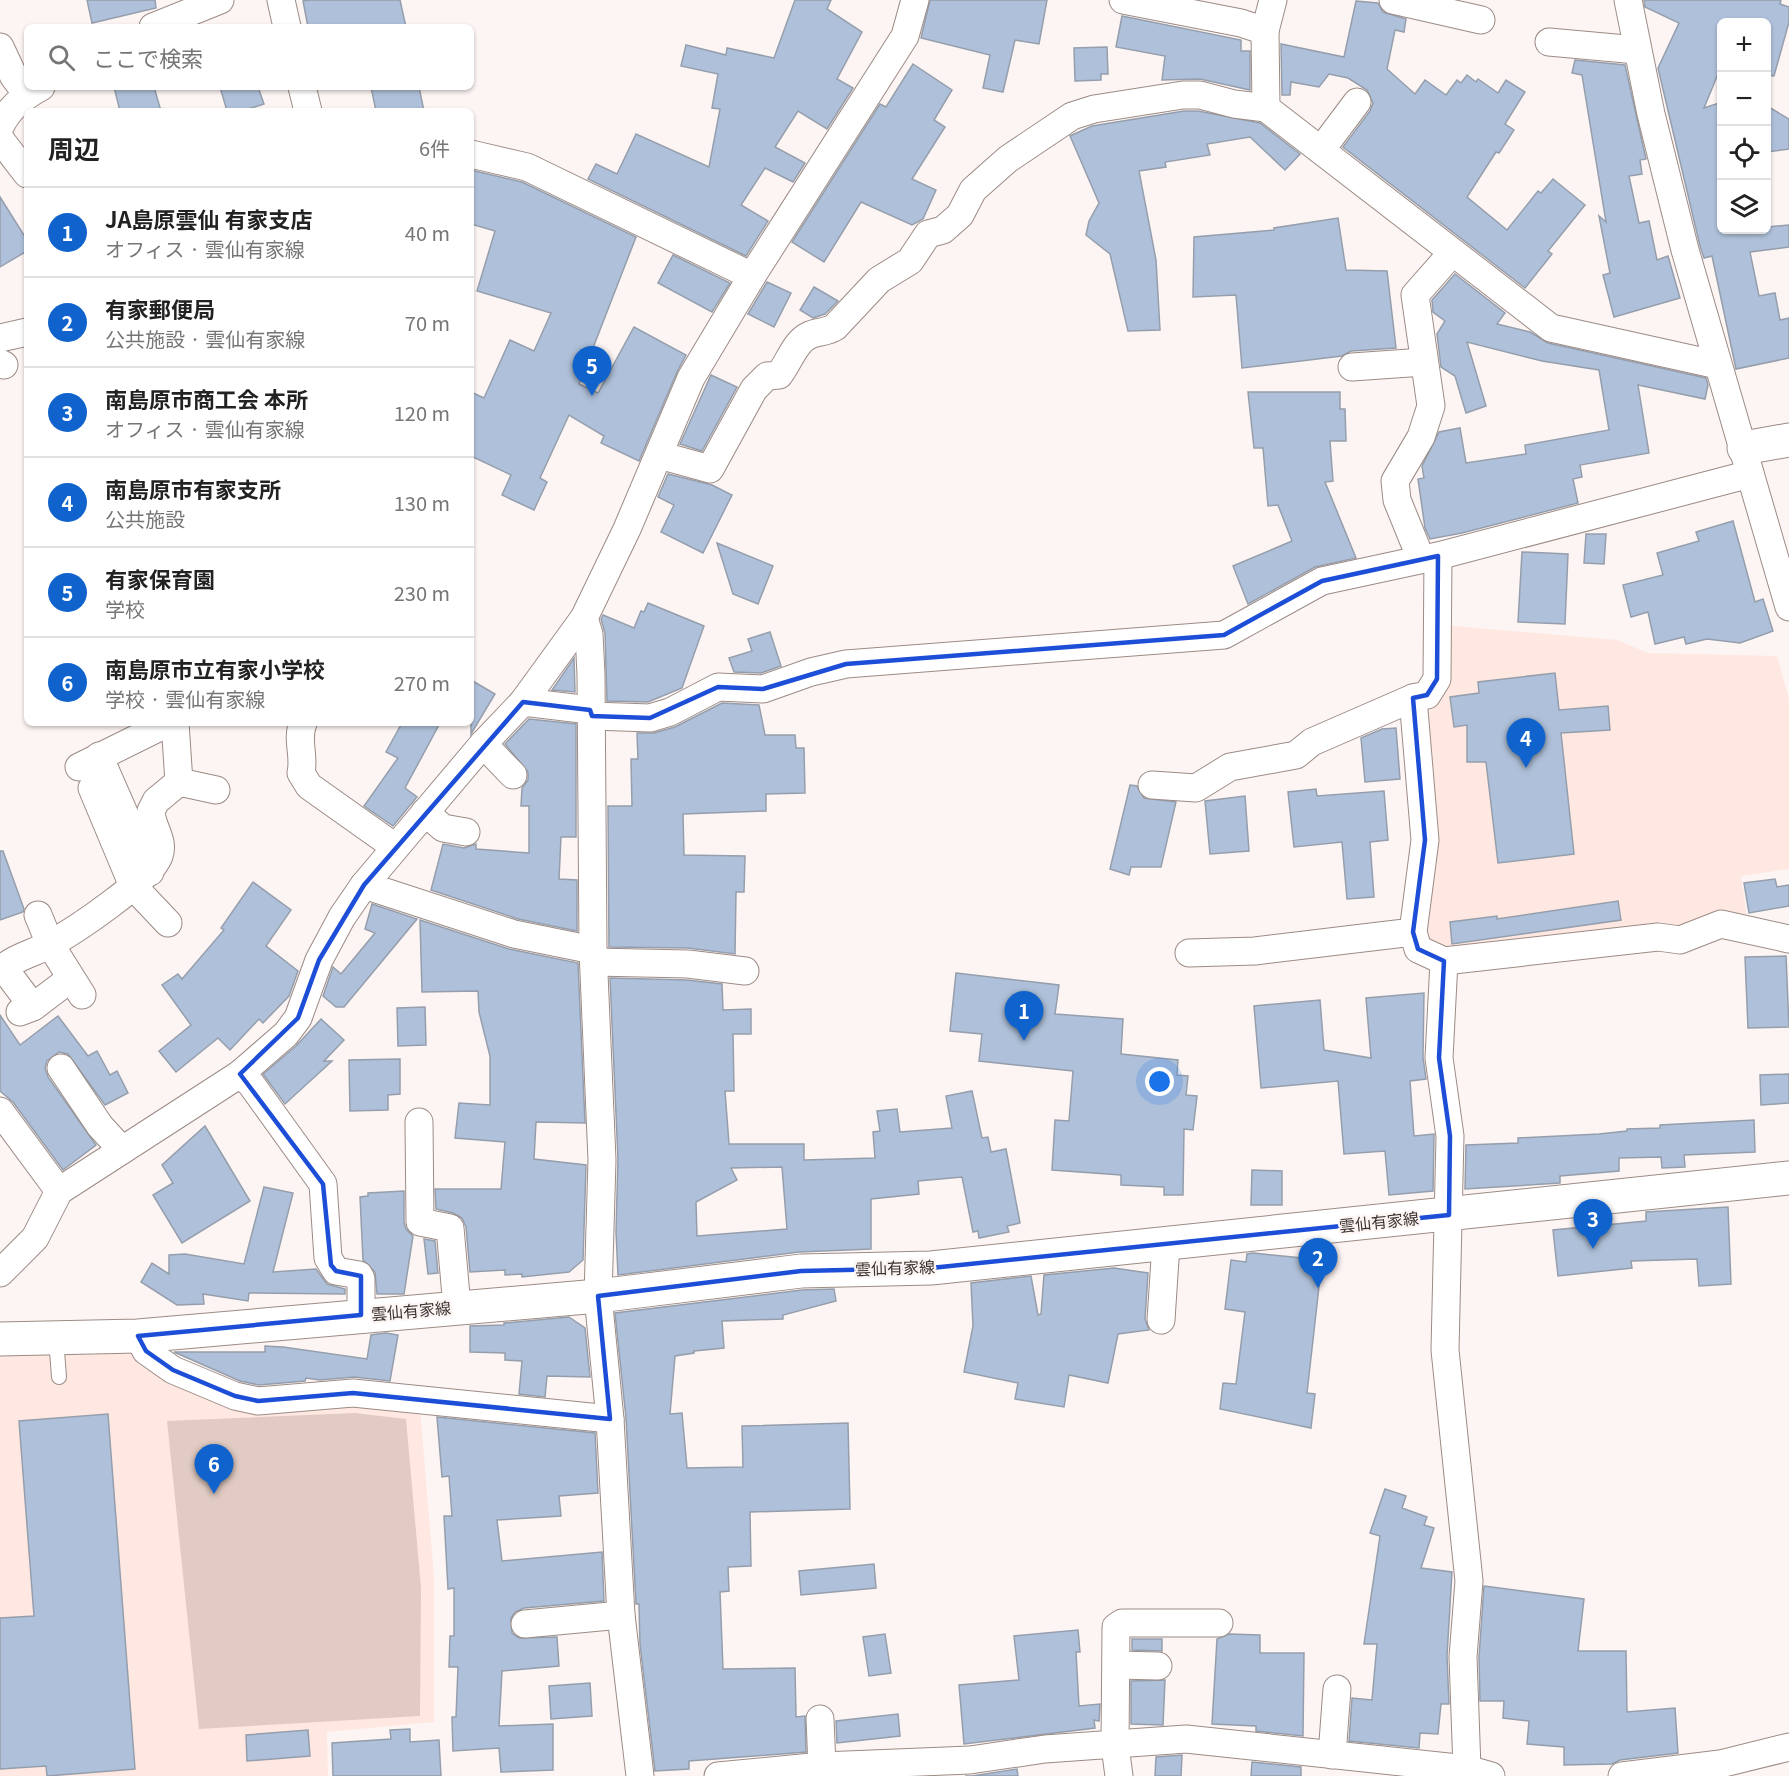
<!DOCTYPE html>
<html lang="ja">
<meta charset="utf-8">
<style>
body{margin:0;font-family:Georgia,"Noto Sans JP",serif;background:#f2f2f2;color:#222}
.controls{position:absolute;right:18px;top:18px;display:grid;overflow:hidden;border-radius:9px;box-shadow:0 2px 4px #0004}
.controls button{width:54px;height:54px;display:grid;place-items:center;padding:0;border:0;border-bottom:2px solid #e0e0e0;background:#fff;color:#222;font:30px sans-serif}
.you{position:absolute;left:1160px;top:1082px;width:21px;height:21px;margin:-15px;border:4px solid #fff;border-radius:50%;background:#1a73e8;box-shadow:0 0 0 9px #1a73e833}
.badge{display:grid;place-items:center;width:39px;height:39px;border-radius:50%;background:#1063cc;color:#fff;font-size:20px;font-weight:700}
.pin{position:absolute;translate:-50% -50px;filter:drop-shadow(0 2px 3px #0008)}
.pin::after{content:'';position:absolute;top:32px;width:21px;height:18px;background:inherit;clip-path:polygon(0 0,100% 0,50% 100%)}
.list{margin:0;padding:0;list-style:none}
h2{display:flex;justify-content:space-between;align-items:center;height:78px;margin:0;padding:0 24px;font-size:26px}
h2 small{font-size:20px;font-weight:400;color:#767676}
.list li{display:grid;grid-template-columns:39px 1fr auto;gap:18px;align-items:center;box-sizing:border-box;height:90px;padding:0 24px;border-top:2px solid #e0e0e0}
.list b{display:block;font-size:22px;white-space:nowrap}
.list p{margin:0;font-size:20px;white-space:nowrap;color:#767676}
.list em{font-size:20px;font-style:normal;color:#767676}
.icon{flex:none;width:33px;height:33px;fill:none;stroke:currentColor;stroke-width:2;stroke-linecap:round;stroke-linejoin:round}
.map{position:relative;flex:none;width:1789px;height:1776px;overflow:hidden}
.search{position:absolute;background:#fff;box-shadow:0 2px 4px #0004;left:24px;top:24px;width:450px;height:66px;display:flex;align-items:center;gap:15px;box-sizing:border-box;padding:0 21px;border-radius:9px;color:#767676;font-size:22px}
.panel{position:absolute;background:#fff;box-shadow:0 2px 4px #0004;left:24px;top:108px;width:450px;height:618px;border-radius:9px}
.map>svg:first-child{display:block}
</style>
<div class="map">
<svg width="1789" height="1776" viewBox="0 0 1789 1776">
<rect width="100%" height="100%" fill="#fdf5f3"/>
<g fill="#fee8e1">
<path d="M1443 625 1617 640 1648 653 1777 656 1789 699V869L1741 876 1747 917 1444 955 1423 944 1421 718 1429 713 1439 697Z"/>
<path d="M0 1347H135L248 1410 352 1401 420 1408 434 1577V1722L327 1732 328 1776H0Z"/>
</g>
<path fill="#e1cbc3" d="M355 1413 406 1419 421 1588 420 1716 199 1729 167 1421Z"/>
<g fill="#afc1da" stroke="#959eac" stroke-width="1.5" fill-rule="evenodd">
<path d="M87 0H155L156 8 92 23Z"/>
<path d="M310 0H400L406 27H308L303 1Z"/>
<path d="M795 0H831L827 9 862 32 837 79 853 88 827 129 798 111 775 147 805 163 793 182 765 168 741 205 768 221 746 256 588 179 596 164 617 174 636 134 709 167 720 109 712 108 718 74 681 66 686 45 726 55 727 48 774 58Z"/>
<path d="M930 0H1047L1039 44 1015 40 1003 92 983 88 990 55 921 38Z"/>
<path d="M1644 0H1781L1780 4 1789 7V22L1774 76 1767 75V22H1722V64L1704 108 1722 102V230H1767V227L1789 225V247L1750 252 1759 296 1775 293 1780 320 1789 318V358L1736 369 1712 256 1704 258 1700 246 1658 68 1679 23 1645 7Z"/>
<path d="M1356 1 1378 3 1383 12 1406 19 1404 32 1395 30 1387 69 1415 94 1425 80 1446 95 1457 80 1461 83 1467 75 1476 82 1478 79 1498 93 1506 80 1525 92 1505 124 1514 130 1499 153 1496 152 1467 197 1507 230 1538 191 1541 193 1553 179 1585 205 1548 251 1552 254 1525 288 1343 147 1370 111 1373 103 1367 90 1348 78 1329 74 1319 87 1291 82 1290 95H1282L1281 44 1344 57Z"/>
<path d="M1122 16 1241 40V51H1250V90L1200 79 1162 80 1165 56 1116 47Z"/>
<path d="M1107 47 1108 74H1101V80L1075 81 1074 48Z"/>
<path d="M1575 60 1625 65 1646 159 1640 160 1642 174 1629 176 1639 223 1649 221 1657 260 1668 256 1680 298 1614 317 1603 275 1610 273 1599 216 1606 222 1582 75 1572 73Z"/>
<path d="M913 64 952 90 934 120 945 127 912 179 936 190 923 219 912 225 861 202 824 262 792 242 880 104 886 107Z"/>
<path d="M114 87H154L161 111H120Z"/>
<path d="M220 87H258L264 104 242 111H227Z"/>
<path d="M371 87H419L424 111H376Z"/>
<path d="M1767 106 1789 119V149L1767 152Z"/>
<path d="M1184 111H1198L1260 123 1300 154 1285 170 1250 137 1207 144 1210 155 1165 162 1166 167 1139 171 1156 260 1160 330 1128 331 1110 254 1086 235 1089 221 1099 203 1070 136 1092 126Z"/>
<path d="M471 170 522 182 636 237 579 384 598 393 634 327 686 355 677 372 639 461 601 443 604 436 569 415 540 478 547 482 534 510 502 495 511 475 471 456V392L484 398 510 340 534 351 551 313 477 291 495 231 471 224Z"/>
<path d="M0 197 27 240V251L0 267Z"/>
<path d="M1338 218 1346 270 1387 271 1396 348 1351 351 1342 356 1242 368 1236 295 1193 297 1194 237 1274 230V228Z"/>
<path d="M673 255 730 283 712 312 658 283Z"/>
<path d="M1455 274 1505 313 1497 324 1530 332 1548 343 1706 378 1708 385 1705 399 1638 385 1649 453 1580 465 1582 477 1573 479 1578 503 1462 533 1430 539 1425 528 1418 479 1424 478 1422 466 1439 432 1460 428 1466 463 1526 454 1525 445 1609 430 1599 370 1542 361 1467 342 1486 406 1466 413 1455 376 1441 367 1437 334 1445 321 1433 312 1432 300Z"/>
<path d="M767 282 791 293 774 327 748 314Z"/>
<path d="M814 287 838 301 825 314 813 318 800 310Z"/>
<path d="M711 375 737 387 702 451 680 444Z"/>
<path d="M1248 392H1340V409H1345L1346 441H1330L1333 481 1325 482 1356 558 1315 567 1248 604 1233 566 1292 541 1278 505 1268 506 1263 448H1254Z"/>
<path d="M668 474 712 485 732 495 703 553 661 532 674 505 658 497Z"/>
<path d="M1733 521 1755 602 1763 599 1773 631 1740 643 1707 639 1686 644 1684 637 1655 644 1648 612 1631 617 1623 585 1663 575 1657 553 1699 541 1696 532Z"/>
<path d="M1586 534H1606L1604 564 1584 563Z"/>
<path d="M717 543 773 566 758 604 733 594Z"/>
<path d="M1522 552 1568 554 1565 624 1518 622Z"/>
<path d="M648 603 704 626 682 688 648 702 607 701 605 633 601 619 603 615 634 628 641 611 644 612Z"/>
<path d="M770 632 781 666 761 673 734 672 729 658 752 651 748 639Z"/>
<path d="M574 658 575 692 552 690Z"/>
<path d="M1555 673 1559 710 1608 706 1610 730 1561 733 1574 854 1498 863 1486 762H1467V725L1454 727 1450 697 1479 693 1478 682Z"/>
<path d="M471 680 495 694 471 734Z"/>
<path d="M722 703 759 705 765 735H795L796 748H804L805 793 766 794V811L683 814 684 855 745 856 744 892H736L735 954 688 948 609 947 608 806H632L631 759H638L637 733H654L675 727Z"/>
<path d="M529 719 576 724V837H561L559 879 577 880V931L518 919 431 890 443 844 464 848 476 844V849L529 853V806H521L522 788 528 780V772L505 744Z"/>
<path d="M402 723H440L405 788 417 797 393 826 364 806 398 758 386 752Z"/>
<path d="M1396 728 1400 779 1365 782 1361 738 1382 729Z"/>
<path d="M1130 785 1137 786 1144 798 1176 802 1161 867H1131L1129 875 1110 869Z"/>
<path d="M1316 789 1317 796 1384 791 1388 840 1370 842 1374 897 1347 899 1342 842 1294 847 1288 792Z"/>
<path d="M1245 796 1249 851 1210 854 1205 801Z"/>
<path d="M0 851H3L24 909 23 912 0 920Z"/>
<path d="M1775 879 1777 887 1789 885V906L1749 913 1744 883Z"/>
<path d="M253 882 291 910 266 946 298 971 289 996 263 1023 259 1019 230 1050 218 1038 176 1072 159 1051 191 1025 162 985 178 974 182 979 224 930 221 928Z"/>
<path d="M1618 901 1621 920 1452 944 1450 922 1497 916V919Z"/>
<path d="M372 904 417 919 344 1007H336L323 996 333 967 341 974 375 933 365 929Z"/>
<path d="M420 920 509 949 578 963 585 1123 536 1122 534 1159 586 1165 583 1260 569 1272 522 1277V1274L505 1275V1270L470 1272 466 1227 462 1218 453 1213 436 1209 435 1189H501L505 1142 455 1138 459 1103 490 1105V1056L479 1012 478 991 422 992Z"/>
<path d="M1786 956 1789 1027 1748 1028 1745 957Z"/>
<path d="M956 973 1059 985 1055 1014 1123 1019 1121 1054 1178 1060 1177 1075 1188 1076 1186 1095 1197 1096 1193 1130 1184 1129 1183 1195H1164V1187L1121 1185V1175L1052 1170 1055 1120 1069 1121 1073 1071 979 1061 982 1034 950 1031Z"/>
<path d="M610 978 687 980 722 984 723 1010 751 1009V1034H733L734 1091H725L729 1144H804V1160L875 1158 873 1132 880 1131 877 1111 897 1109 900 1132 952 1128 946 1096 972 1091 982 1138 988 1137 991 1152 1006 1149 1020 1223 1007 1226 1009 1232 979 1238 978 1231 973 1232 962 1177 918 1181 919 1194 871 1199V1249L799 1252 618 1275 616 1232 618 1159ZM782 1167 787 1229 697 1236 696 1202 737 1180 731 1168Z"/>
<path d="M1424 993 1423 1057 1426 1079 1410 1081 1414 1136 1434 1134 1433 1191 1389 1195 1385 1151 1344 1154 1338 1081 1261 1088 1254 1006 1320 1000 1324 1050 1371 1058 1366 998Z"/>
<path d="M425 1007 426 1045 398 1046 397 1008Z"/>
<path d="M0 1015 20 1045 58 1016 88 1056 97 1051 110 1075 117 1071 128 1093 105 1105 68 1054 59 1052 47 1061 45 1068 48 1077 96 1145 63 1170 13 1102 0 1091Z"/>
<path d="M321 1019 344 1040 324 1061H332L285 1104 263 1074 296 1046Z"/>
<path d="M400 1059V1094L388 1095V1110L350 1111 349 1060Z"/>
<path d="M1789 1074V1103L1761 1105 1760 1075Z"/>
<path d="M1754 1120 1755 1152 1684 1155 1685 1167 1662 1168 1661 1157 1619 1158V1171L1560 1176V1183L1465 1189 1466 1145 1518 1143V1138L1599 1134 1627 1131V1129L1660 1128V1125Z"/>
<path d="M205 1126 250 1201 182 1243 153 1195 173 1183 162 1165Z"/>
<path d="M1252 1170 1282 1171V1205H1251Z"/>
<path d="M264 1187 293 1193 273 1272 316 1269 327 1284 345 1289V1294L249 1293 248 1301 203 1294 204 1304 177 1305 141 1282 152 1263 169 1274V1255L185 1254 244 1264Z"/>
<path d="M404 1191V1223L406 1229 413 1236 404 1294H377L375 1272 363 1260 360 1197 368 1196V1193Z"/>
<path d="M1728 1207 1731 1284 1699 1286 1697 1259 1631 1261 1632 1268 1558 1276 1553 1230 1646 1221V1212Z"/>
<path d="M424 1239 435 1241 438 1273 428 1274Z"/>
<path d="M1253 1253 1322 1260 1307 1393 1315 1394 1311 1428 1220 1409 1223 1383 1236 1384 1245 1312 1225 1309 1231 1260 1246 1262 1247 1254Z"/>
<path d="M1114 1268 1148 1273 1145 1319 1149 1330 1118 1334 1108 1383 1069 1375 1064 1407 1015 1399 1018 1383 964 1372 973 1326 971 1283 1031 1276 1038 1315 1041 1314 1044 1275Z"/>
<path d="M834 1289 836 1301 783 1315V1319L722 1321 724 1348 694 1351V1353L675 1356 670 1414 682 1413 687 1468 743 1467 742 1426 848 1423 850 1509 750 1512 751 1566 728 1567 729 1591 720 1592 723 1669 795 1668 796 1717 805 1716 806 1752 689 1761V1769L655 1771 640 1644 639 1604H636L626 1418 615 1313 802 1290Z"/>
<path d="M569 1317 585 1328 590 1377 547 1376 545 1397 519 1394 522 1361 505 1360V1353L470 1352V1326L504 1325V1323Z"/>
<path d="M386 1333 398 1335 390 1381 354 1377 320 1380 306 1378 305 1381 259 1385 240 1381 174 1352H265V1346L283 1347 367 1359 371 1335Z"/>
<path d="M108 1414 135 1769 47 1776 46 1766 0 1769V1618L34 1616 19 1421Z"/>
<path d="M437 1417 595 1433 598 1493 559 1496 561 1516 497 1520 502 1561 602 1552 604 1601 524 1608 515 1612 511 1618 512 1633 519 1638 557 1637 559 1666 502 1671 499 1726 553 1724V1770L501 1772 499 1748 453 1751 452 1717H456L458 1667H449L450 1636H454V1588L448 1589 444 1516H452L449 1476 442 1477Z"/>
<path d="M1385 1489 1406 1496 1402 1508 1427 1517 1424 1525 1434 1528 1421 1568 1452 1572 1447 1656 1449 1704H1441L1438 1734 1420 1733 1419 1748 1349 1741 1352 1698 1372 1700 1377 1644H1364L1380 1536 1370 1533Z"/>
<path d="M874 1564 876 1588 801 1595 799 1571Z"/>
<path d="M1484 1586 1584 1599 1578 1651H1626L1627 1712 1675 1708 1678 1753 1620 1760 1612 1764 1564 1765V1747L1527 1744 1529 1721 1503 1718 1504 1701H1480L1479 1657Z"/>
<path d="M1078 1630 1080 1652H1076L1079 1706 1100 1704 1099 1721 1094 1720 1095 1728 964 1744 959 1685 1019 1680 1014 1636Z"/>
<path d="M885 1634 891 1673 869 1676 863 1637Z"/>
<path d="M1229 1634 1260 1635V1653H1304L1303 1736 1256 1731V1726L1212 1724 1217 1639Z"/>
<path d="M1132 1639H1162V1651L1132 1650Z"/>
<path d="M1165 1680 1163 1725 1131 1724V1681Z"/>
<path d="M590 1683 592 1716 551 1719 549 1686Z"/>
<path d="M898 1714 900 1736 837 1743 836 1721Z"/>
<path d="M410 1729V1742L439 1740 441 1776H333L332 1743 391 1739 390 1730Z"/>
<path d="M308 1730 310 1756 247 1761 246 1735Z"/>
<path d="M1182 1755 1181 1776H1155L1156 1757Z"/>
<path d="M1252 1762 1301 1767V1776H1251Z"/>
<path d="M1017 1769 1018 1776H965H972Z"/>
</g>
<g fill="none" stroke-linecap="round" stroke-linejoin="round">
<defs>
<path id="lane" d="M56 1338 59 1377"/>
<g id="street">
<path d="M281 0 287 27"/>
<path d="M1123 0 1241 23 1265 31 1266 108 1551 328 1718 365"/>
<path d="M1393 0 1481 20"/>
<path d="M1628 0 1651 114 1685 250 1789 607"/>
<path d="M153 27 220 0"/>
<path d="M1265 31 1273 0"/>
<path d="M1549 42 1637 50"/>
<path d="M0 47 14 77 27 94"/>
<path d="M302 87 308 111"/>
<path d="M0 127C8 109 24 96 41 87"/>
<path d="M0 139 27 174"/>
<path d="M1321 150 1357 102"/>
<path d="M471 154 527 167 752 276"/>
<path d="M0 338 27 332"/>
<path d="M0 363 4 365"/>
<path d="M1352 367 1424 362"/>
<path d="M659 455 710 469 754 389 767 376 779 375C788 364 795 342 808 336 817 331 826 333 835 327L879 280 910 261 928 234 943 230 960 215 973 190 1008 159 1072 116 1094 109 1183 95H1200L1234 104 1266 108"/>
<path d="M1421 559 1397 500 1395 481 1421 437 1431 406 1415 295 1452 253"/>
<path d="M584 618 589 634 591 675 593 950 602 1160 598 1296 610 1419 621 1615 640 1776"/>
<path d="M523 702 590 710"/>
<path d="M592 716 650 718 670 712 718 687 763 689 811 672 846 664 1224 635 1322 581 1438 556 1750 474"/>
<path d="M303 723C296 740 305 755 301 773L309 786 395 847"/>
<path d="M483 744 513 775"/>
<path d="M99 756 150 872"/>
<path d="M79 767 168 723"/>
<path d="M179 782 216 790"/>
<path d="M1152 785 1196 788 1230 767 1296 755 1312 742 1413 698 1427 695 1437 679 1438 556"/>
<path d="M92 788 133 886 168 923"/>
<path d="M425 812 443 828 466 832"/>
<path d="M364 885 514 934 593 950"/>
<path d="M38 915 50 944 82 995"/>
<path d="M1413 932 1418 949 1444 961 1439 1058 1450 1136 1445 1350 1469 1581 1463 1657 1467 1769"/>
<path d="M1189 953 1255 951 1413 932 1425 840 1413 698"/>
<path d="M1444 961 1658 937 1680 940 1721 924 1789 939"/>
<path d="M594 962 688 964 745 971"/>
<path d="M3 967 33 1007"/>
<path d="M0 971C12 958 34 953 49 945 74 931 150 881 159 856 165 840 151 826 151 811L156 801 179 782 175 723"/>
<path d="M20 1012 33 1007 70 979"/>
<path d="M61 1068 100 1126 122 1150"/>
<path d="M240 1074 251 1084 323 1184 328 1258 336 1271 359 1275 361 1279V1315"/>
<path d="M0 1111 59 1191"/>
<path d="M419 1122 420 1222 450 1228 457 1307"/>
<path d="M0 1273 35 1238 59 1191 240 1074 286 1034 298 1018 319 960 342 917 364 885 483 744 523 702 584 618 627 529 691 378 752 276 905 36 915 0"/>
<path d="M1161 1320 1166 1244"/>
<path d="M138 1336 146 1351 173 1370 235 1396 258 1401 353 1393 610 1419"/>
<path d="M525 1624 621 1615"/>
<path d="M1117 1665 1158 1666"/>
<path d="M820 1719 822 1766"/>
<path d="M1332 1755 1337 1689"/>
<path d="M718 1776 822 1766 970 1760 1045 1749 1186 1739 1467 1769 1491 1776"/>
<path d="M1119 1776 1115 1746 1116 1627 1122 1623H1219"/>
<path d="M1622 1776 1720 1764 1789 1747"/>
</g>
<g id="secondary">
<path d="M1744 448 1789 440"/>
<path d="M0 1339 138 1336 598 1296 801 1271 931 1268 1789 1178"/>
</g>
</defs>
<use href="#lane" stroke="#9c8b85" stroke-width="16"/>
<use href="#street" stroke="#9c8b85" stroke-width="29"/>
<use href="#secondary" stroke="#9c8b85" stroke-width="35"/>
<use href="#lane" stroke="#fff" stroke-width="14"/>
<use href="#street" stroke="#fff" stroke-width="27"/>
<use href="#secondary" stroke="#fff" stroke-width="33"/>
</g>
<path fill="none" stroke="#1d4ed8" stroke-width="4.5" stroke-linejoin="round" d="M1438 556 1437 679 1427 695 1413 698 1425 840 1413 932 1418 949 1444 961 1439 1058 1450 1136 1449 1215 931 1268 801 1271 598 1296 610 1419 353 1393 258 1401 235 1396 173 1370 146 1351 138 1336 361 1315V1276L336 1271 331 1265 323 1184 240 1074 298 1018 319 960 364 885 523 702 590 710 592 716 650 718 718 687 763 689 846 664 1224 635 1322 581Z"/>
<g text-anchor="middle" stroke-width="4.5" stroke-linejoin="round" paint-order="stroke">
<g font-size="16" fill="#3a3330" stroke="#fdf5f3">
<text transform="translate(1379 1222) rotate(-6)" y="6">雲仙有家線</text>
<text transform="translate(895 1268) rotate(-2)" y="6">雲仙有家線</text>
<text transform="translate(411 1311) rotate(-5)" y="6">雲仙有家線</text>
</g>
</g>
</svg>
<div class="controls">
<button>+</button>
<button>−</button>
<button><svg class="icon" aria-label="locate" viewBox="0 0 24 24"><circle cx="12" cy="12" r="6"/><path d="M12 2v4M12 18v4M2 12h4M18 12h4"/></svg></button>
<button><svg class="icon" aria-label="layers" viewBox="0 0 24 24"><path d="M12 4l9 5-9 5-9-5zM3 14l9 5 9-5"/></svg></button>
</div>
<div class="you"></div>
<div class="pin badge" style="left:1024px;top:1041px">1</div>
<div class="pin badge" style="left:1318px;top:1288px">2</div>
<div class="pin badge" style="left:1593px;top:1249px">3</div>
<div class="pin badge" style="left:1526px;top:768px">4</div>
<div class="pin badge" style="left:592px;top:396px">5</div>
<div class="pin badge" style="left:214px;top:1494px">6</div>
<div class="search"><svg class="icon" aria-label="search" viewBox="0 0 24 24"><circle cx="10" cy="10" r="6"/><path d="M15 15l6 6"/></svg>ここで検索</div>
<section class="panel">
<h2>周辺<small>6件</small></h2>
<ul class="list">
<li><span class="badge">1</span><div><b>JA島原雲仙 有家支店</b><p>オフィス · 雲仙有家線</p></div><em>40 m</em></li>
<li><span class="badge">2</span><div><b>有家郵便局</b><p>公共施設 · 雲仙有家線</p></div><em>70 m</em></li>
<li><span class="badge">3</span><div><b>南島原市商工会 本所</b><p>オフィス · 雲仙有家線</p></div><em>120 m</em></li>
<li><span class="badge">4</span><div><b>南島原市有家支所</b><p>公共施設</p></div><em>130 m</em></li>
<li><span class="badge">5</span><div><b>有家保育園</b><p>学校</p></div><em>230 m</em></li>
<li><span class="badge">6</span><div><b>南島原市立有家小学校</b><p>学校 · 雲仙有家線</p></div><em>270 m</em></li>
</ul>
</section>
</div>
